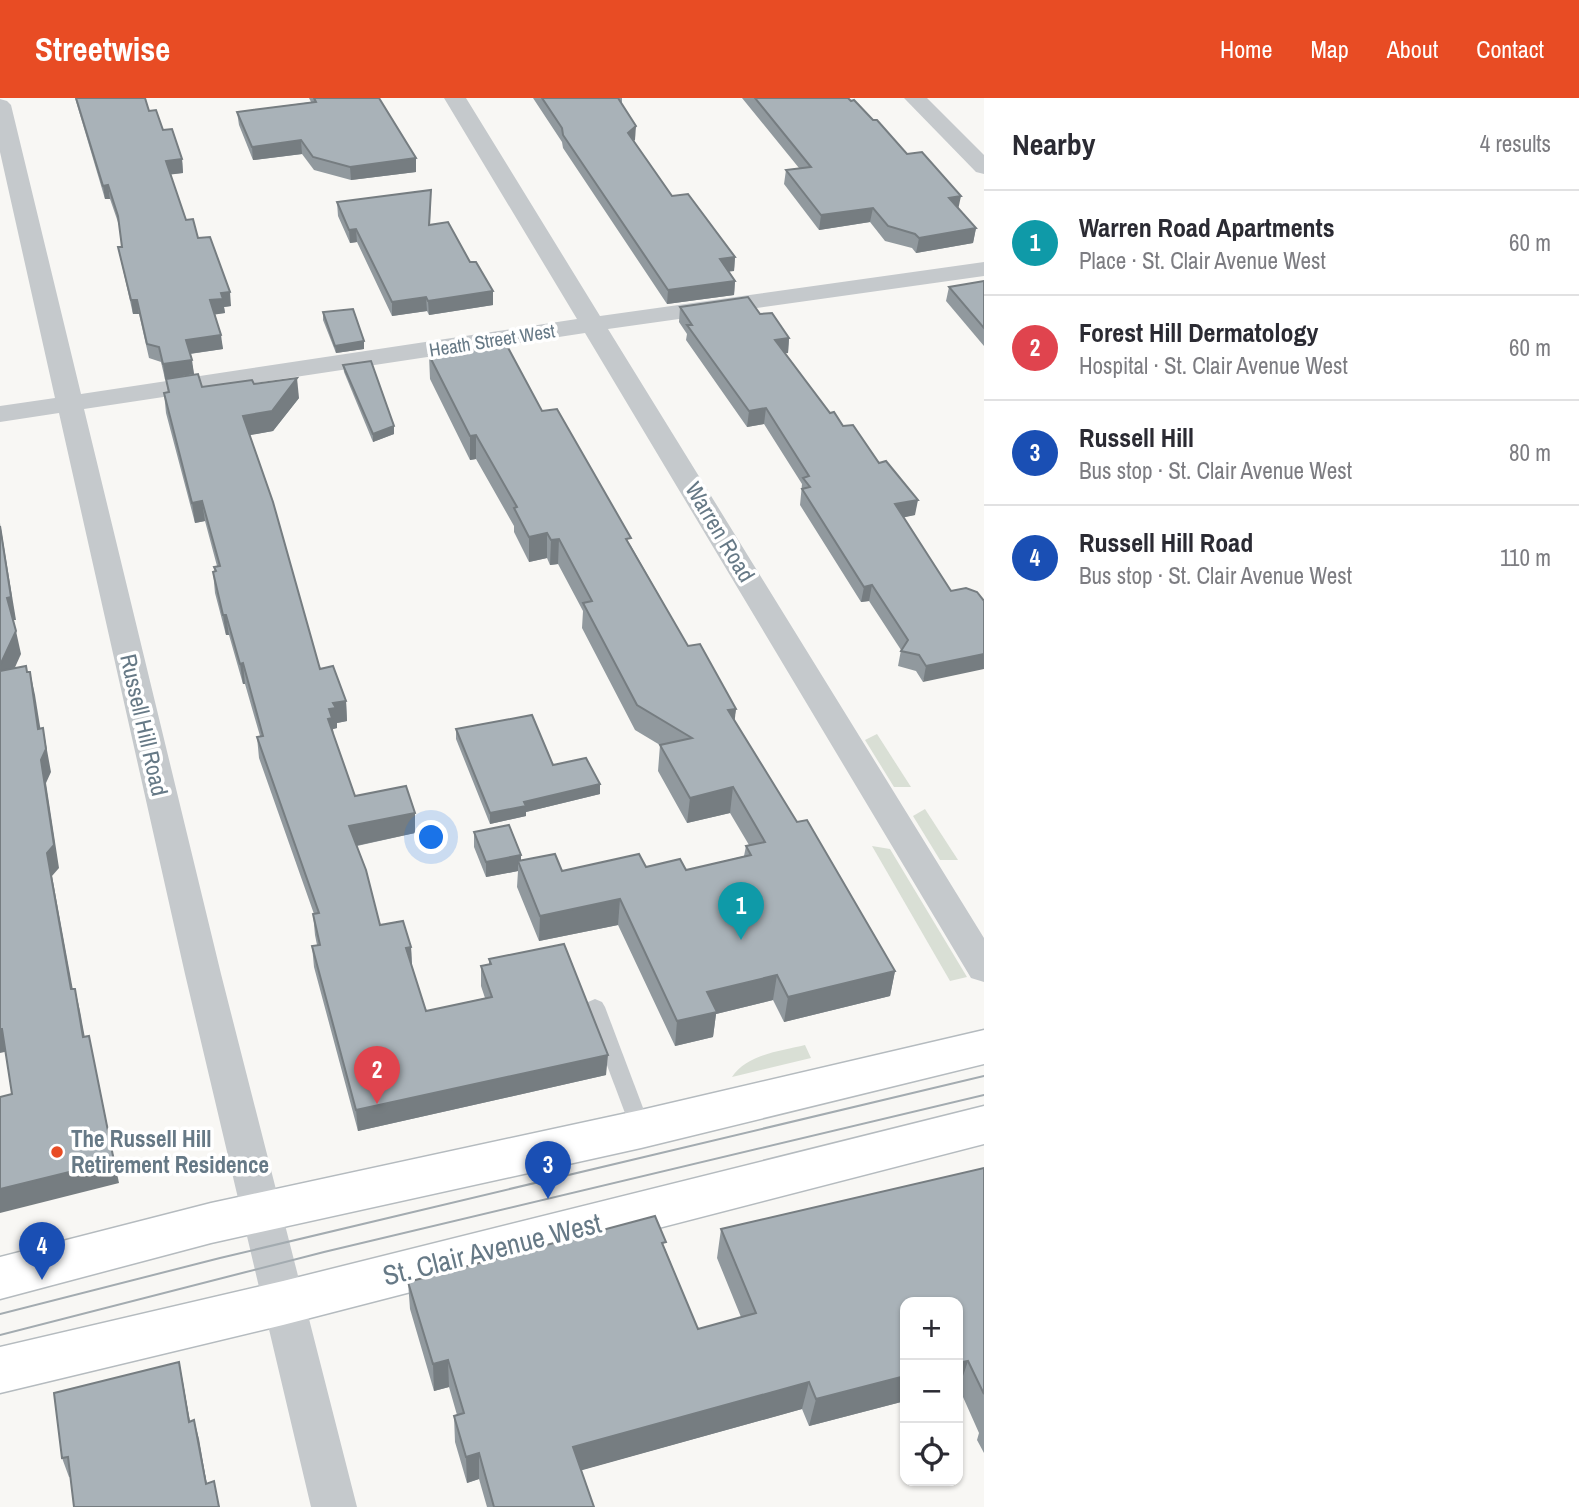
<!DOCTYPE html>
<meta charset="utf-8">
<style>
body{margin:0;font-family:"Archivo Narrow",sans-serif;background:#f2f2f3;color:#2b2b33}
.controls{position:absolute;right:21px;bottom:21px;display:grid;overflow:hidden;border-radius:14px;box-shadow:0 2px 5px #0004}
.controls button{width:63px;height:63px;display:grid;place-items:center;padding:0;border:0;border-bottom:2px solid #e1e1e2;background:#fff;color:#2b2b33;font:35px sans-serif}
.you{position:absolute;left:432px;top:740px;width:24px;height:24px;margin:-18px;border:5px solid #fff;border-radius:50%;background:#1a73e8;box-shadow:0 0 0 10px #1a73e833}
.badge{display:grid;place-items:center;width:46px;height:46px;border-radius:50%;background:#e84c24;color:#fff;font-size:23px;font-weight:700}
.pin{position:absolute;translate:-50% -58px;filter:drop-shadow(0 2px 4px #0008)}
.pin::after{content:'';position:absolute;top:37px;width:24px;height:21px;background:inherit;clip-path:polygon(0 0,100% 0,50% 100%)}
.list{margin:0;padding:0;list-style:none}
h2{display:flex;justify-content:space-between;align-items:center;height:91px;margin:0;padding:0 28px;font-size:30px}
h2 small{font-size:23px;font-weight:400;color:#7c7c81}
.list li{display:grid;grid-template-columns:46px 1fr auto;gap:21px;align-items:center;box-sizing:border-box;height:105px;padding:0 28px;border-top:2px solid #e1e1e2}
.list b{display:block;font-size:26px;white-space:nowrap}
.list p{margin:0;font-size:23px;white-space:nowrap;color:#7c7c81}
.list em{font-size:23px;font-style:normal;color:#7c7c81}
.icon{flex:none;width:38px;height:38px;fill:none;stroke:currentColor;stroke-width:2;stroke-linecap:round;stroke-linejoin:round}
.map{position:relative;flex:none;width:984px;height:1409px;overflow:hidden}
header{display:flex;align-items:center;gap:42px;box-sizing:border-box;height:98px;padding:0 35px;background:#e84c24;color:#fff}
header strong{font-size:33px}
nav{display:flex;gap:38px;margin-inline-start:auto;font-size:24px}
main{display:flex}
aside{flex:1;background:#fff}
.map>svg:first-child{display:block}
</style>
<header>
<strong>Streetwise</strong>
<nav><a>Home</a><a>Map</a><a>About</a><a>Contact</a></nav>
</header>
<main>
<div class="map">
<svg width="984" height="1409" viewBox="0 0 984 1409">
<rect width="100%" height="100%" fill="#f8f7f4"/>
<g fill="#d9dfd5">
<path d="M877 636 911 689H894L865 642Z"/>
<path d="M925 711 958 762H940L913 718Z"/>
<path d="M872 748 890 751 967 879 950 883Z"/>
<path d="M805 947 811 960 732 979C747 956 781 953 805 947Z"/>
</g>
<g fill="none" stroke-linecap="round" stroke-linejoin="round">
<defs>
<g id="secondary">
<path d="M984 932V966L641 1050 211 1145 0 1201V1159L211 1105 641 1012Z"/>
<path d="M984 1008V1046L283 1227 0 1295V1249L283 1183Z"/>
</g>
</defs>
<use href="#secondary" stroke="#b5bbbf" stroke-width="3"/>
<path fill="#c5c9cc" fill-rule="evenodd" d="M595 901 602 904 605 909 651 1031 648 1037 641 1039 634 1037 631 1031 585 909 588 904Z"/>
<g fill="#c5c9cc" fill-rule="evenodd">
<path d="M444 0H466L600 218 984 164V178L608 231 984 840V884L971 880 585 235 84 311 221 876 357 1409H311L185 876 59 315 0 324V308L55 300 0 54V1L7 3 11 7 81 296 577 221Z"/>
<path d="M904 0H927L984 57V76L976 74Z"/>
</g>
<use href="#secondary" fill="#fff" fill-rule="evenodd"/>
<g stroke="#a3abb0" stroke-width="2">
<path d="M0 1216 220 1160 984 978"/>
<path d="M0 1237 324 1154 984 997"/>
</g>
</g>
<g fill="#91999e">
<path d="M75 0H145L149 13 163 32 182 61 183 75 170 76 186 122 198 140 231 208 224 209 225 215 215 216 223 251 190 256 194 276 165 281 161 264 149 260 139 216H133L121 163 118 149H122L120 130 110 101H105Z"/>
<path d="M309 0H379L416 74 351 82 314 72 302 56 253 62 239 27 237 14 311 4Z"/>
<path d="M533 0H622V6L635 42 633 43 672 98 735 159 734 173H729L735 183 734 197 667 206 563 50 562 44Z"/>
<path d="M742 0H848L907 56 976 130 973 145 916 155 912 150 885 143 870 124 819 132 784 86 786 72 799 70Z"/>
<path d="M431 92 430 127 493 207 429 217 427 213 392 218 357 144 350 145 338 118 337 104Z"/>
<path d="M984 183V248L946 203 949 189Z"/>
<path d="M680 209 760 216 789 240 788 255H785L830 315 843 328 915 417 903 419 951 493 923 584 916 573 898 568 901 552 869 503 861 504 800 407 802 386 764 326 747 329 686 242 687 236 679 224Z"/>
<path d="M323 214 364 251 336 255 323 222Z"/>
<path d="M429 257 542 313 631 448 688 548 736 611 734 622 797 724 895 873 890 898 784 924 773 902 716 916 713 939 675 948 618 827 539 843 517 789 518 773 486 779 474 749V734L521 757V763L562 773 646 769 686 772 744 758 746 748 749 747 730 715 687 725 658 673 660 647 635 632 582 530 583 513 558 466 550 467 547 460 529 464 514 434V428L476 361 470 362 430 281Z"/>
<path d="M343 267 394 336 373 344 344 274Z"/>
<path d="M166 281 202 289 254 286 299 300 273 333 250 337 320 571 346 603 347 623 337 625V630L333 631V636L355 698 415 735 357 748 380 827 411 849 412 868 426 913 485 900 481 888V868L489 866V861L606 977 358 1033 314 869 312 848 317 847 315 837 313 816H314L259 660 257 639 260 638 245 586H243L229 537H226L215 495 213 474H215L214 469 217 468 205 423 195 425 166 315 164 295 168 294Z"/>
<path d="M456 631 600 686V696L526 714V718L490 726 456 641Z"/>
<path d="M984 1070V1355L977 1342 979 1335 959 1290 905 1204V1303L809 1328 802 1311 581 1372 594 1409H487L479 1381 467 1385 455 1344 454 1318 457 1317 449 1289 434 1293 410 1211 408 1184 665 1151 698 1231 741 1219 717 1160 721 1131Z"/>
<path d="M179 1264 190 1323 194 1322 207 1386 220 1409 69 1379 62 1360Z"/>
</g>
<g fill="#767d81">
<path d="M636 28 635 42 627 48 628 35Z"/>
<path d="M301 42 302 56 253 62 252 49Z"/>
<path d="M416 60V74L351 82 350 69Z"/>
<path d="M182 61 183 75 167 77 166 63Z"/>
<path d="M108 87 110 101H105L103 88Z"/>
<path d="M961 98 958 112 949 100Z"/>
<path d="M873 110 870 124 819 132 821 117Z"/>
<path d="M976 130 973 145 916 155 919 140Z"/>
<path d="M356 131 357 144 350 145 349 132Z"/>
<path d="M735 159 734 173 719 175 720 161Z"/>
<path d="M735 183 734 197 667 206 668 192Z"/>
<path d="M493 193V207L429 217 428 203Z"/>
<path d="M230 194 231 208 224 209 225 215 212 217 210 202 221 195Z"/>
<path d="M426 199 427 213 392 218V204Z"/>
<path d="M131 202H137L139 216H133Z"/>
<path d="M221 237 223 251 188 256 186 242Z"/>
<path d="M789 240 788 255 773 257 775 242Z"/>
<path d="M364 243V251L336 255 335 248Z"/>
<path d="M192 262 194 276 165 281 163 266Z"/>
<path d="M297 280 299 300 273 333 245 338 243 318Z"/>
<path d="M766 310 764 326 747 329 749 313Z"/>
<path d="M394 328V336L373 344V336Z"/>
<path d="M476 337V361L470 362V338Z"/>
<path d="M918 402 915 417 892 422 895 406Z"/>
<path d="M202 403 205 423 195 425 192 405Z"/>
<path d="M0 425 16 522H13L7 500Z"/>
<path d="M547 435V460L529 464V439Z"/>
<path d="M559 441 558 466 550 467 551 442Z"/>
<path d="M872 487 869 503 861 504 864 489Z"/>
<path d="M223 517H226L229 537H226Z"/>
<path d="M16 533 21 556 3 596 0 584V567Z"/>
<path d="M984 556V571L923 584 926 568Z"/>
<path d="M243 565 245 586H243L240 566Z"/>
<path d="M30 574 35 597 44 653 38 631Z"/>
<path d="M346 603 347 623 337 625V630L333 631 334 641 328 621 329 611 333 605Z"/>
<path d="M736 611 733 636 728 612Z"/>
<path d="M43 630 51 674 46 685 59 770 52 778 77 914 71 891 47 755 41 662Z"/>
<path d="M600 686V696L526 714V718L490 726V715L524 704Z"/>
<path d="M733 689 730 715 687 725 690 700Z"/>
<path d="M415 715V735L350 749 349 728Z"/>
<path d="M521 757V772L518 763V773L486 779V764Z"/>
<path d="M620 801 618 827 539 843 540 818Z"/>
<path d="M411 849 412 869 406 850Z"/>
<path d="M895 873 890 898 784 924 788 899Z"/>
<path d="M777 877 773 902 716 916 713 939 675 948 677 923 707 894Z"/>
<path d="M75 891 80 913 89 962 83 939Z"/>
<path d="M0 931H2L9 953 0 955Z"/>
<path d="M89 938 119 1085 0 1115V1091Z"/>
<path d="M608 957 606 977 358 1033 356 1012Z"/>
<path d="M448 1262 449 1289 434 1293 433 1266Z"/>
<path d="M968 1263 959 1290H958V1265Z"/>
<path d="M179 1264 183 1284 193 1343 189 1324Z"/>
<path d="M905 1278V1303L809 1328 816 1301Z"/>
<path d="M809 1284 802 1311 572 1375 573 1349Z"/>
<path d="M194 1322 199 1341 210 1405 206 1386Z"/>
<path d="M479 1355V1381L467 1385 466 1359Z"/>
</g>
<g fill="#a9b2b8" stroke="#767d81" stroke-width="2">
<path d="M76 0H145L149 13 156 12 163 32 172 31 182 61 166 63 186 122 193 121 198 140 210 139 230 194 221 195 223 201 210 202 221 237 186 242 192 262 163 266 159 249 147 246 137 202H131L118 149H122L118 118 108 87 103 88Z"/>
<path d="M314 0H379L416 60 350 69 313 59 301 42 252 49 237 14 316 4Z"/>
<path d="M542 0H618L636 28 628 35 672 98 688 96 735 159 720 161 735 183 668 192 563 37 562 30Z"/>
<path d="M755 0H848L851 3 854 2 873 22H877L907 56 922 54 961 98 949 100 976 130 919 140 915 136 888 128 873 110 821 117 786 72 811 69Z"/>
<path d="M431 92 429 127 448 124 470 164H476L493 193 428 203 426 199 392 204 356 131 349 132 337 104Z"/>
<path d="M984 183V230L949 189Z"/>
<path d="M748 199 760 216 772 215 789 240 775 242 830 315 834 314 843 328 853 327 879 365 886 363 918 402 895 406 951 493 966 490 977 494 984 503V556L926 568 919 557 901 553 908 542 872 487 864 489 802 391 810 389 803 380 809 378 766 310 749 313 687 227H692L680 209Z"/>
<path d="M353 211 364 243 335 248 323 214Z"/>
<path d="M506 246 542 313 557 311 631 440 626 441 688 548 700 546 736 611 728 612 797 724 807 722 895 873 788 899 777 877 707 894 717 914 677 923 620 801 540 818 518 763 555 756 562 773 639 756 646 769 680 761 686 772 751 757 746 748 765 744 733 689 690 700 660 647 692 640 637 607 583 505 592 503 559 441 551 442 547 435 529 439 514 410 517 409 476 337 470 338 429 257Z"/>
<path d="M371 263 394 328 373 336 343 267Z"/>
<path d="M198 276 202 289 252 282 254 286 297 280 272 313 243 318 273 404 320 571 333 568 346 603 333 605 336 610 329 611 332 620 328 621 355 698 406 688 415 715 349 728 366 772 380 827 403 823 411 849 406 850 426 913 492 899 481 868 491 866 489 861 564 846 608 957 356 1012 312 848 320 847 313 816 319 815 257 639 263 638 243 565 240 566 226 517H223L213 474 216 473 214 469 220 468 202 403 192 405 164 295 169 294 166 281Z"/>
<path d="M0 428 11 499 7 500 16 533 0 567Z"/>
<path d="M26 568 27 574H30L38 631 43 630 46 651 41 662 54 747 47 755 71 891H75L83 939 89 938 114 1063 0 1091V999L12 996 2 931H0V573Z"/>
<path d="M532 617 553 667 586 660 600 686 524 704 526 708 490 715 456 631Z"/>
<path d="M509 727 521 757 486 764 474 734Z"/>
<path d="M984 1070V1296L968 1263 958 1265V1204H905V1278L816 1301 809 1284 573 1349 594 1409H494L479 1355 466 1359 454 1318 464 1315 448 1262 433 1266 408 1184 655 1118 666 1144 662 1145 698 1231 756 1215 721 1131Z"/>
<path d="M179 1264 189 1324 194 1322 206 1386 214 1383 219 1409H74L68 1359 62 1360 54 1295Z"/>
</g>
<circle fill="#e84c24" stroke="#fff" stroke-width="2.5" cx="57" cy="1054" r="7"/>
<g text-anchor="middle" stroke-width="7" stroke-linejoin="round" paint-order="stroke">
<g font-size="19" fill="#667986" stroke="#fff">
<text transform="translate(492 242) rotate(-9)" y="7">Heath Street West</text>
</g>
<g font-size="23" fill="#667986" stroke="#fff">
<text transform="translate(720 434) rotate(59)" y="8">Warren Road</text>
<text transform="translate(144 627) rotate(77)" y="8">Russell Hill Road</text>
</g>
<g font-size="23" font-weight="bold" fill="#667986" stroke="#fff" text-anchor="start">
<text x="71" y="1049">The Russell Hill<tspan x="71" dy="26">Retirement Residence</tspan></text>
</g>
<g font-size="28" fill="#667986" stroke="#fff">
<text transform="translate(492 1151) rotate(-14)" y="10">St. Clair Avenue West</text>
</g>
</g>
</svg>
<div class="controls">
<button>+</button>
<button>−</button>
<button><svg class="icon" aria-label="locate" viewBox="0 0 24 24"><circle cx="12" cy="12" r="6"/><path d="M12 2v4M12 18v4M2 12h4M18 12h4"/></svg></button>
</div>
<div class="you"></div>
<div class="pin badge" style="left:741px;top:842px;background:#0f9aa8">1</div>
<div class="pin badge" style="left:377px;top:1006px;background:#e0444e">2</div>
<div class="pin badge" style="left:548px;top:1101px;background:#1a4fb4">3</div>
<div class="pin badge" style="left:42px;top:1182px;background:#1a4fb4">4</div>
</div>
<aside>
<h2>Nearby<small>4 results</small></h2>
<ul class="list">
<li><span class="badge" style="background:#0f9aa8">1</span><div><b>Warren Road Apartments</b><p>Place · St. Clair Avenue West</p></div><em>60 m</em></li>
<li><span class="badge" style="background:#e0444e">2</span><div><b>Forest Hill Dermatology</b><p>Hospital · St. Clair Avenue West</p></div><em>60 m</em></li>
<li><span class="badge" style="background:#1a4fb4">3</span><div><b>Russell Hill</b><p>Bus stop · St. Clair Avenue West</p></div><em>80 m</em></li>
<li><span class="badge" style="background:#1a4fb4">4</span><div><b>Russell Hill Road</b><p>Bus stop · St. Clair Avenue West</p></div><em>110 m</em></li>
</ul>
</aside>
</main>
